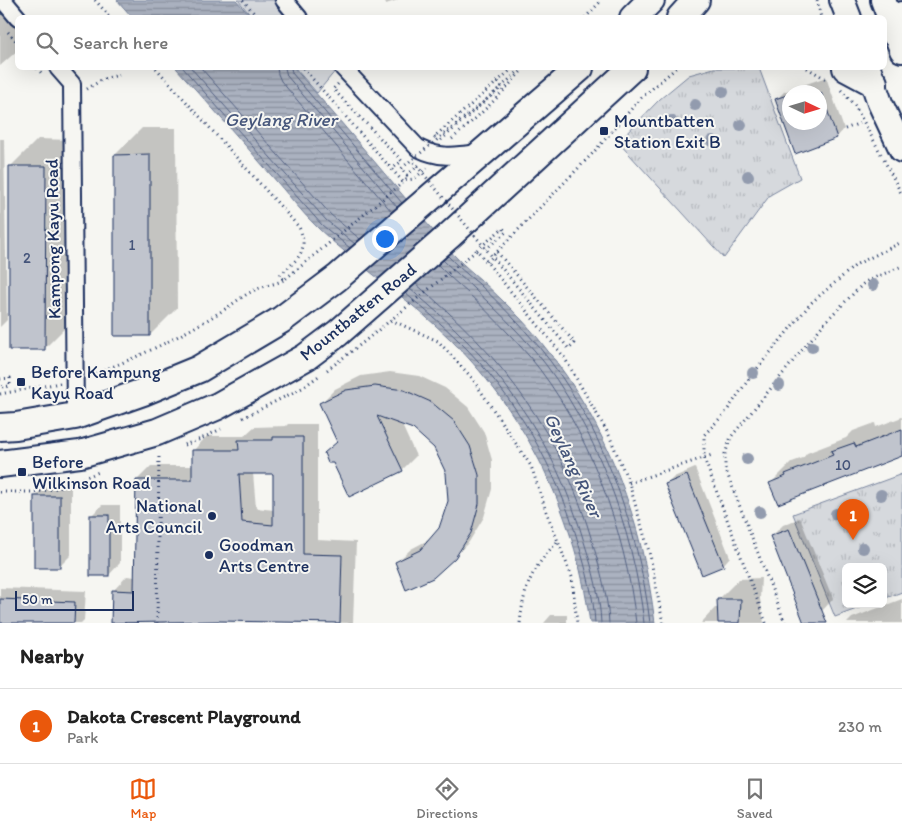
<!DOCTYPE html>
<style>
body{margin:0;font-family:Itim,sans-serif;background:#f6f6f6;color:#222}
.controls{position:absolute;right:15px;bottom:15px;display:grid;overflow:hidden;border-radius:8px;box-shadow:0 5px 20px #0002}
.controls button{width:45px;height:45px;display:grid;place-items:center;padding:0;border:0;border-bottom:1px solid #e0e0e0;background:#fff;color:#222;font:25px sans-serif}
.compass{position:absolute;left:782px;top:85px;width:45px;height:45px;border-radius:50%;background:#fff;box-shadow:0 5px 20px #0002;rotate:94deg}
.scale{position:absolute;left:15px;bottom:12px;width:119px;box-sizing:border-box;padding-left:5px;border:2px solid #1b2f5e;border-top:0;font-size:14px;line-height:18px;white-space:nowrap;color:#1b2f5e;-webkit-text-stroke:4px #f6f6f2;paint-order:stroke}
.you{position:absolute;left:384px;top:238px;width:18px;height:18px;margin:-12px;border:4px solid #fff;border-radius:50%;background:#1a73e8;box-shadow:0 0 0 8px #1a73e833}
.badge{display:grid;place-items:center;width:32px;height:32px;border-radius:50%;background:#ea580c;color:#fff;font-size:16px;font-weight:700}
.pin{position:absolute;translate:-50% -41px;filter:drop-shadow(0 1px 2px #0008)}
.pin::after{content:'';position:absolute;top:26px;width:18px;height:15px;background:inherit;clip-path:polygon(0 0,100% 0,50% 100%)}
.list{margin:0;padding:0;list-style:none}
h2{display:flex;justify-content:space-between;align-items:center;height:65px;margin:0;padding:0 20px;font-size:21px}
h2 small{font-size:16px;font-weight:400;color:#767676}
.list li{display:grid;grid-template-columns:32px 1fr auto;gap:15px;align-items:center;box-sizing:border-box;height:75px;padding:0 20px;border-top:1px solid #e0e0e0}
.list b{display:block;font-size:19px;white-space:nowrap}
.list p{margin:0;font-size:16px;white-space:nowrap;color:#767676}
.list em{font-size:16px;font-style:normal;color:#767676}
.icon{flex:none;width:28px;height:28px;fill:none;stroke:currentColor;stroke-width:2;stroke-linecap:round;stroke-linejoin:round}
.map{position:relative;flex:none;width:902px;height:623px;overflow:hidden}
.search{position:absolute;background:#fff;box-shadow:0 5px 20px #0002;left:15px;right:15px;top:15px;height:55px;display:flex;align-items:center;gap:12px;box-sizing:border-box;padding:0 18px;border-radius:8px;color:#767676;font-size:19px}
.sheet{height:140px;background:#fff}
nav{display:flex;justify-content:space-around;align-items:center;box-sizing:border-box;height:70px;border-top:1px solid #e0e0e0;background:#fff;font-size:14px;color:#767676}
nav a{display:grid;justify-items:center;gap:2px}
nav .on{color:#ea580c}
.map>svg:first-child{display:block}
</style>
<div class="map">
<svg width="902" height="623" viewBox="0 0 902 623">
<defs>
<pattern id="park-tufts" width="24" height="20" patternUnits="userSpaceOnUse" patternTransform="scale(1.25)"><rect width="24" height="20" fill="#d6d9dd"/><path d="M3 7l-1-3M5 7V3M7 7l1-3M15 17l-1-3M17 17v-4M19 17l1-3" fill="none" stroke="#b7bbc0"/></pattern>
<pattern id="water-rules" width="6" height="5" patternUnits="userSpaceOnUse" patternTransform="scale(1.25)"><rect width="6" height="5" fill="#abb2c0"/><path d="M0 2.5h6" fill="none" stroke="#8a919f"/></pattern>
</defs>
<rect width="100%" height="100%" fill="#f6f6f2"/>
<filter id="ink" filterUnits="userSpaceOnUse"><feTurbulence type="fractalNoise" baseFrequency=".02" numOctaves="2"/><feDisplacementMap in="SourceGraphic" scale="10" xChannelSelector="R" yChannelSelector="G"/><feConvolveMatrix kernelMatrix="1 2 1 2 8 2 1 2 1" color-interpolation-filters="sRGB"/></filter>
<g filter="url(#ink)">
<g fill="#d6d9dd" stroke="#78849e">
<path d="M238 0H273L289 17H252Z"/>
<path d="M295 68H333L336 70 317 93Z"/>
</g>
<g fill="url(#park-tufts)" stroke="#78849e">
<path d="M714 68H759L800 178 770 195 724 258 618 142 660 99 689 75Z"/>
<path d="M902 474V592L883 599V567H846V604H870L835 617 793 514Z"/>
</g>
<g fill="url(#water-rules)" stroke="#717e99">
<path d="M117 0H236L251 17H132Z"/>
<path d="M176 68H294C348 129 400 193 454 255 462 264 472 272 481 280 503 301 526 322 544 346 608 424 643 524 655 623H590C575 509 521 402 435 325 398 291 355 263 319 229 302 213 287 193 271 175 240 139 208 103 176 68Z"/>
</g>
<g fill="#0003" fill-rule="evenodd">
<path d="M0 0 18 18V50L0 66Z"/>
<path d="M385 0H398L386 4Z"/>
<path d="M826 77 844 129 837 137 796 152 777 99 784 92ZM790 92H820V122H790Z"/>
<path d="M142 128H176L177 308 150 335 115 155Z"/>
<path d="M0 139H4L7 320 0 327Z"/>
<path d="M38 139 72 140V321L45 348 11 166Z"/>
<path d="M390 372 419 376 445 388 468 407 484 432 492 460V489L484 517 469 542 454 557 396 563 411 549 432 538 440 529 449 502 447 473 435 447 413 428 401 423 416 456 402 470 338 441 321 403 335 389 361 376Z"/>
<path d="M902 417V454L771 483 792 462 803 458 807 453 846 438 853 431 875 423 876 427Z"/>
<path d="M288 424H317V540L356 542 353 623 166 620V623H112L113 591 127 576 135 577 137 480 151 466H193V451L207 436H244L254 427 286 426ZM253 473H274V510L256 508Z"/>
<path d="M695 468 730 557 723 565 667 484 674 477Z"/>
<path d="M47 485H71V555L59 567 35 496Z"/>
<path d="M102 505H120V563L109 575 91 516Z"/>
<path d="M800 518 833 599 822 611 771 537 783 525Z"/>
<path d="M761 578 760 599 764 623H701L715 608H718V600L739 579Z"/>
<path d="M0 588 86 591 84 620 81 623H0Z"/>
<path d="M902 599V623H847L852 618Z"/>
<path d="M551 615H567V623H544Z"/>
</g>
<g fill="none" stroke-linecap="round" stroke-linejoin="round">
<g stroke="#556385" stroke-width="1">
<path d="M183 68 322 225 350 248"/>
<path d="M191 68 326 220 355 244"/>
<path d="M201 68 331 215 360 239"/>
<path d="M277 68 278 74 281 81 392 212"/>
<path d="M285 68 287 76 397 207"/>
<path d="M291 68 292 73 402 203"/>
<path d="M448 256C457 266 468 275 479 284 500 304 521 325 539 347 601 421 639 528 650 623"/>
<path d="M443 260C453 270 464 279 474 289 495 308 516 329 535 351 595 423 634 531 644 623"/>
<path d="M438 265C447 275 458 284 468 293 489 313 510 334 529 356 588 426 626 532 636 623"/>
<path d="M416 284C503 356 562 435 593 544 600 569 608 597 609 623"/>
<path d="M410 289C496 359 554 437 585 545 593 570 600 597 601 623"/>
<path d="M405 293C424 309 442 324 459 341 516 397 557 469 579 545 586 570 594 597 595 623"/>
</g>
</g>
<g fill="#c0c4cd" stroke="#1b2f5e" fill-rule="evenodd">
<path d="M821 92 837 138 795 154 775 99 790 94V122H820V93Z"/>
<path d="M150 154V336H114V155Z"/>
<path d="M9 166H46L45 350H9Z"/>
<path d="M375 386 404 390 431 402 454 421 470 446 479 475V504L471 533 455 558 433 578 406 590 395 562 420 550 439 528 448 501 446 473 434 448 413 429 377 416 403 471 349 497 333 463H328L324 453 337 442 319 403 346 390Z"/>
<path d="M902 429V456L778 504 769 483 786 476 785 474 833 455 831 451 854 443 856 447Z"/>
<path d="M273 437H303V554L342 555 340 623 219 621 111 623 112 590 134 591 136 480H192V450H239L238 440H273ZM239 474H273V525L242 522Z"/>
<path d="M687 475 724 566 702 575 665 484Z"/>
<rect x="34" y="496" width="26" height="72"/>
<rect x="90" y="515" width="19" height="61"/>
<path d="M789 529 827 623H804L770 536Z"/>
<path d="M0 599 75 602 74 623H0Z"/>
<path d="M717 599H741L740 623H718Z"/>
</g>
<g fill="none" stroke-linecap="round" stroke-linejoin="round">
<defs>
<g id="street">
<path d="M3 0 18 18"/>
<path d="M284 0 299 18"/>
<path d="M58 68 72 84 75 416"/>
<path d="M343 68 418 148C440 159 456 156 479 153"/>
</g>
<g id="secondary">
<path d="M842 0 849 18"/>
<path d="M883 0 902 50"/>
<path d="M868 68 880 103 902 150"/>
</g>
<g id="primary">
<path d="M633 18 651 0"/>
<path d="M680 18 696 0"/>
<path d="M895 34 902 15"/>
<path d="M846 68 874 83"/>
<path d="M0 427 16 426 75 416 143 392 199 369 281 320 337 278 580 68"/>
<path d="M0 464 80 454 157 432 218 406 306 357 338 333 450 235 632 68"/>
</g>
</defs>
<use href="#street" stroke="#1b2f5e" stroke-width="20"/>
<use href="#secondary" stroke="#1b2f5e" stroke-width="28"/>
<use href="#primary" stroke="#1b2f5e" stroke-width="30"/>
<g stroke="#1b2f5e" stroke-width="3" stroke-dasharray="1 4" stroke-linecap="butt">
<path d="M95 0 111 18"/>
<path d="M243 0 258 18"/>
<path d="M817 0 821 18"/>
<path d="M585 18 602 0"/>
<path d="M8 32 18 43"/>
<path d="M37 68 43 75"/>
<path d="M156 68 299 227C310 252 297 259 280 275L284 280 406 180 414 179 427 168"/>
<path d="M303 68 403 182"/>
<path d="M807 68 828 80"/>
<path d="M338 84 333 89 402 161 392 169"/>
<path d="M87 89 103 79 119 75"/>
<path d="M841 90 855 106 881 154"/>
<path d="M845 129 863 122"/>
<path d="M435 138 434 137 513 68"/>
<path d="M452 139C478 117 502 94 524 68"/>
<path d="M441 140 519 71"/>
<path d="M884 160 902 195"/>
<path d="M410 161 401 169 407 175 419 165"/>
<path d="M477 250 503 228 506 232 486 249"/>
<path d="M497 252 575 343 569 349"/>
<path d="M487 262 593 153 641 98 676 68"/>
<path d="M391 320 438 341 472 378 531 466 546 511 572 577 577 623"/>
<path d="M327 370 360 345 477 250 564 357 609 435 629 483 650 555 663 623"/>
<path d="M90 375C136 359 180 337 222 311 232 305 241 297 251 292 261 286 273 285 284 280"/>
<path d="M0 379 10 378V386L0 387"/>
<path d="M0 394 60 383"/>
<path d="M243 418 302 388 320 375"/>
<path d="M184 445 201 439 221 429"/>
<path d="M629 483 712 455"/>
<path d="M0 492H38L62 487 101 471"/>
<path d="M157 623 159 453"/>
<path d="M520 623C524 586 532 568 558 541"/>
<path d="M766 623 704 458V435L726 412 751 376 811 303 857 264 902 242"/>
<path d="M785 623 725 468V454L731 437 826 321 865 282 902 266"/>
</g>
<use href="#street" stroke="#f6f6f2" stroke-width="16"/>
<use href="#secondary" stroke="#f6f6f2" stroke-width="24"/>
<use href="#primary" stroke="#f6f6f2" stroke-width="26"/>
<path stroke="#1b2f5e" stroke-width="3" stroke-dasharray="1 4" stroke-linecap="butt" d="M498 82 502 87 412 160 569 349"/>
</g>
<g fill="#929bae">
<circle cx="723" cy="92" r="6"/>
<circle cx="695" cy="105" r="6"/>
<circle cx="671" cy="121" r="6"/>
<circle cx="741" cy="125" r="6"/>
<circle cx="712" cy="141" r="6"/>
<circle cx="748" cy="176" r="6"/>
<circle cx="873" cy="285" r="6"/>
<circle cx="812" cy="347" r="6"/>
<circle cx="753" cy="373" r="6"/>
<circle cx="779" cy="385" r="6"/>
<circle cx="747" cy="459" r="6"/>
<circle cx="881" cy="495" r="6"/>
<circle cx="760" cy="512" r="6"/>
<circle cx="836" cy="514" r="6"/>
<circle cx="863" cy="548" r="6"/>
</g>
</g>
<g fill="#1b2f5e" stroke="#f6f6f2" stroke-width="2">
<rect x="599" y="126" width="10" height="10" rx="2.5"/>
<rect x="16" y="377" width="10" height="10" rx="2.5"/>
<rect x="17" y="467" width="10" height="10" rx="2.5"/>
<circle cx="212" cy="516" r="5"/>
<circle cx="209" cy="555" r="5"/>
</g>
<g text-anchor="middle" stroke-width="4" stroke-linejoin="round" paint-order="stroke">
<g font-size="15" fill="#44547a">
<text x="132" y="250">1</text>
<text x="27" y="263">2</text>
<text x="843" y="470">10</text>
</g>
<g font-size="18" fill="#1b2f5e" stroke="#f6f6f2" text-anchor="start">
<text x="614" y="127">Mountbatten<tspan x="614" dy="21">Station Exit B</tspan></text>
<text x="31" y="378">Before Kampung<tspan x="31" dy="21">Kayu Road</tspan></text>
<text x="32" y="468">Before<tspan x="32" dy="21">Wilkinson Road</tspan></text>
<text x="202" y="512" text-anchor="end">National<tspan x="202" dy="21">Arts Council</tspan></text>
<text x="219" y="551">Goodman<tspan x="219" dy="21">Arts Centre</tspan></text>
</g>
<g font-size="18" fill="#1b2f5e" stroke="#f6f6f2">
<text transform="translate(53 239) rotate(-91)" y="6">Kampong Kayu Road</text>
<text transform="translate(358 312) rotate(-39)" y="6">Mountbatten Road</text>
</g>
<g font-size="19" font-style="italic" fill="#46567b" stroke="#f6f6f2">
<text x="281" y="126">Geylang River</text>
<text transform="translate(574 465) rotate(65)" y="7">Geylang River</text>
</g>
</g>
</svg>
<div class="controls">
<button><svg class="icon" aria-label="layers" viewBox="0 0 24 24"><path d="M12 4l9 5-9 5-9-5zM3 14l9 5 9-5"/></svg></button>
</div>
<svg class="compass" viewBox="-18 -18 36 36"><path d="M0-13l5 13h-10z" fill="#e53935"/><path d="M0 13l5-13h-10z" fill="#767676"/></svg>
<div class="scale">50 m</div>
<div class="you"></div>
<div class="pin badge" style="left:853px;top:540px">1</div>
<div class="search"><svg class="icon" aria-label="search" viewBox="0 0 24 24"><circle cx="10" cy="10" r="6"/><path d="M15 15l6 6"/></svg>Search here</div>
</div>
<section class="sheet">
<h2>Nearby<small></small></h2>
<ul class="list">
<li><span class="badge">1</span><div><b>Dakota Crescent Playground</b><p>Park</p></div><em>230 m</em></li>
</ul>
</section>
<nav>
<a class="on"><svg class="icon" aria-label="map" viewBox="0 0 24 24"><path d="M3 6l6-2 6 2 6-2v14l-6 2-6-2-6 2zM9 4v14M15 6v14"/></svg>Map</a>
<a><svg class="icon" aria-label="directions" viewBox="0 0 24 24"><path d="M12 3l9 9-9 9-9-9zM9 14v-3h6M13 9l2 2-2 2"/></svg>Directions</a>
<a><svg class="icon" aria-label="saved" viewBox="0 0 24 24"><path d="M7 4h10v16l-5-4-5 4z"/></svg>Saved</a>
</nav>
